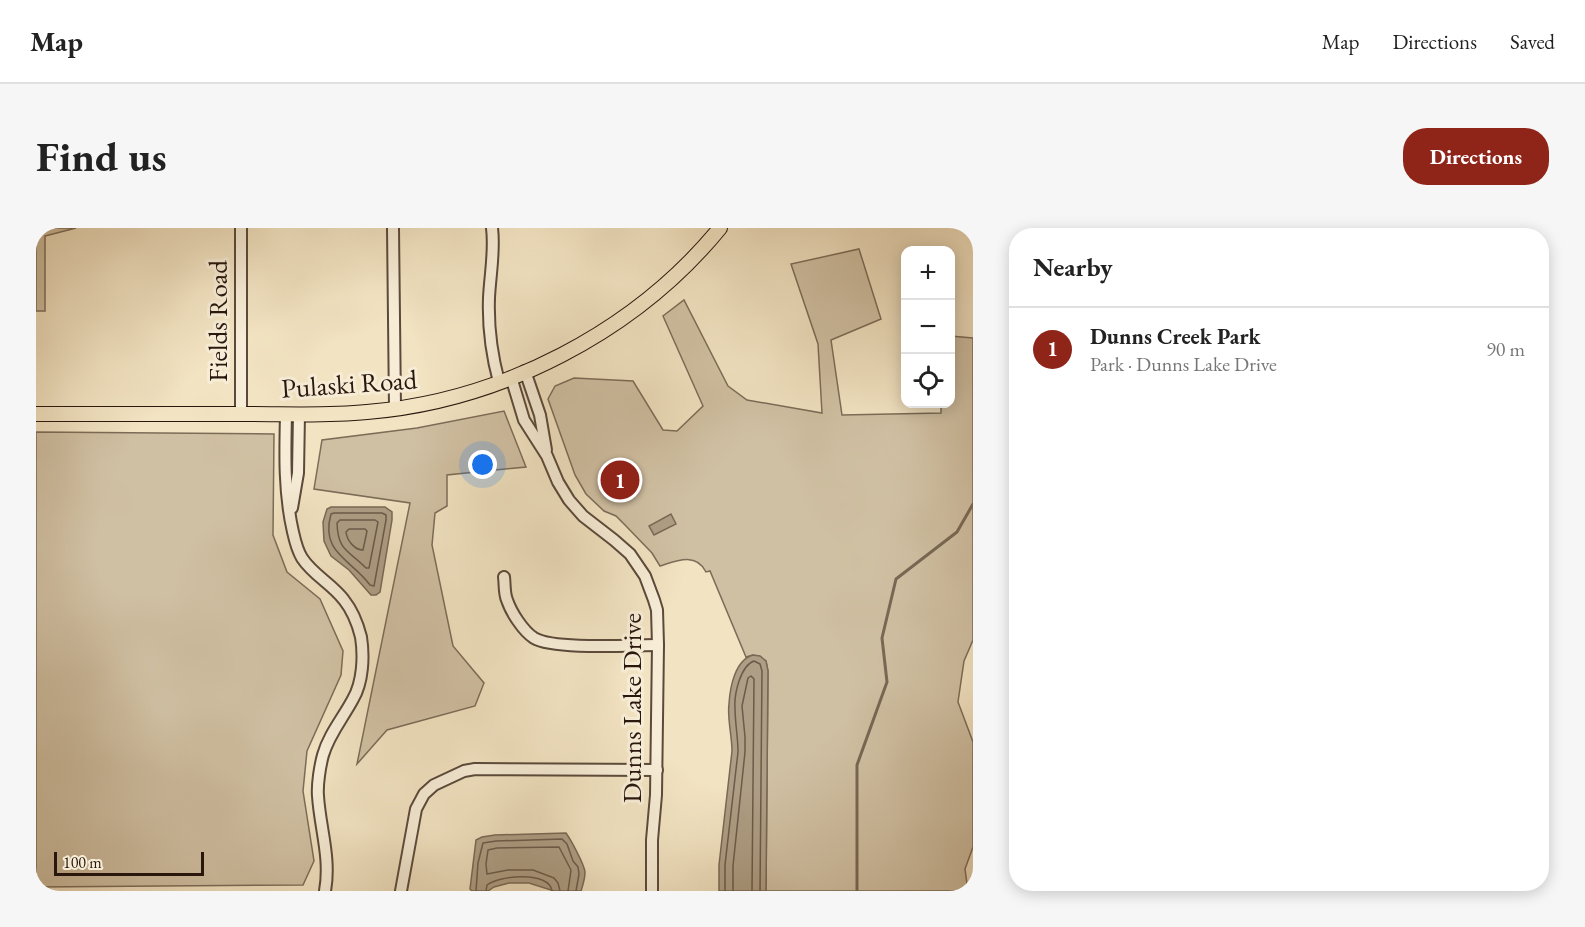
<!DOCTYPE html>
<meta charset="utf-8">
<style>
body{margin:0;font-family:"EB Garamond",serif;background:#f6f6f6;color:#222}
.controls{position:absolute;right:18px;top:18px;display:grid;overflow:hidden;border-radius:12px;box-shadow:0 3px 15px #0003}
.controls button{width:54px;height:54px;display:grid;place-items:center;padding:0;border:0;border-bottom:2px solid #e0e0e0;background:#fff;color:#222;font:30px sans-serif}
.scale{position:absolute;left:18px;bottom:15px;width:150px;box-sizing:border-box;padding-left:6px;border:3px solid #29170e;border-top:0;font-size:16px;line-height:21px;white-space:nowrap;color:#29170e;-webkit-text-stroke:4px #f7edd7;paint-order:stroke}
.you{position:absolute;left:447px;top:237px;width:21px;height:21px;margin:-15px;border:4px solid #fff;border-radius:50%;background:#1a73e8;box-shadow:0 0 0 9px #1a73e833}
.badge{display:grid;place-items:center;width:39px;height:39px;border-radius:50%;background:#8f2418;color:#fff;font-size:20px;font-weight:700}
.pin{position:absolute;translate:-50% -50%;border:3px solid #fff;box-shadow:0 2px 6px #0006}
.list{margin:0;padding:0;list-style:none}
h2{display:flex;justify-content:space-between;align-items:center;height:78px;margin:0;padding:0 24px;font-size:26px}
h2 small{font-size:20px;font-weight:400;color:#767676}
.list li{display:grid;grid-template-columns:39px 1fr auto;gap:18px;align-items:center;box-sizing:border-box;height:84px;padding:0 24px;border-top:2px solid #e0e0e0}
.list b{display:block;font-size:22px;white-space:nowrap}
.list p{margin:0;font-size:20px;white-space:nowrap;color:#767676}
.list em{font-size:20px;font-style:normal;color:#767676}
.icon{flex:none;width:33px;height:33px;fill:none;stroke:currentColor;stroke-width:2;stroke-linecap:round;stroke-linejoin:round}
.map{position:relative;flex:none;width:937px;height:663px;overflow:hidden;border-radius:24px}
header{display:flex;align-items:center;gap:36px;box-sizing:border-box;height:84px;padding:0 30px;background:#fff;border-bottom:2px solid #e0e0e0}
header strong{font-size:28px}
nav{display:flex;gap:33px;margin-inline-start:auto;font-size:21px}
.intro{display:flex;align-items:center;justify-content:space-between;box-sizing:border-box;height:144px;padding:0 36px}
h1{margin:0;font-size:42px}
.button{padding:15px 27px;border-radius:24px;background:#8f2418;color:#fff;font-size:21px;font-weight:700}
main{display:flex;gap:36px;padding:0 36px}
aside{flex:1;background:#fff;border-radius:24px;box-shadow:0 3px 15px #0003}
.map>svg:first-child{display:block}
</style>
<header>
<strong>Map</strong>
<nav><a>Map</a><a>Directions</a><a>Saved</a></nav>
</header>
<div class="intro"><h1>Find us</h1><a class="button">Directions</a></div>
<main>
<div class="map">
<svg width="937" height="663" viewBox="0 0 937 663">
<rect width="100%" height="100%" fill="#f2e3c2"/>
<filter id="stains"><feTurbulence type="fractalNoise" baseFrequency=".00333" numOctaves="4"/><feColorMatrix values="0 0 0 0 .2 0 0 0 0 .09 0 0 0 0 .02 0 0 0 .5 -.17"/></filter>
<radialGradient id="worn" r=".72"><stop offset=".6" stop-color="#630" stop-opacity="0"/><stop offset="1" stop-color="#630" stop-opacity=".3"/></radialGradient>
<g fill="#d0c0a3" stroke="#7c6c58" stroke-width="1.5">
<path d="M0 0H40L9 8V83H0Z"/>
<path d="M823 21 845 91 795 112 806 187 905 185V176H915V108L937 110V412L928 433 922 474 937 514V619L929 641 932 663H730L732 443 730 433 717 427 710 429 674 343 670 344C660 324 640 333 624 338L616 325 589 297 580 288 568 283 550 266 539 247 512 171 519 158 538 150 597 153 627 202 641 203 667 178 627 88 648 72 692 158 711 172 786 185 782 116 755 36Z"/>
<path d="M468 183 490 239 411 247V278L399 285 396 317 417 418 448 455 439 478 351 502 321 536 374 275 278 261 286 212 381 200Z"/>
<path d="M0 204 238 206 237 307 251 344 284 371 307 423 305 447 271 523 267 563 278 633 267 657 0 659Z"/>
</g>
<g fill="#ae9e85" stroke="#796855" stroke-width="1.5">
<path d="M295 279H349L356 284V292L344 364 340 367H335L313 342 295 328 288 313 287 294 291 281Z"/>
<path d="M635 286 640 296 618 307 613 298Z"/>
<path d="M717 427 724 428 730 433 732 443 730 663H683V637L696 523C696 508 691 489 693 476 694 459 699 432 717 427Z"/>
<path d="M530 605C535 612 548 636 549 644 549 650 547 657 545 663H518L493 655H473L458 659 452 663H436L434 661 440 612 446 609 459 607Z"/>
</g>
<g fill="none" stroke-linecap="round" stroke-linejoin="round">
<g stroke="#6c5a4a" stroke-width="1.5">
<path d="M298 285H346L350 287V292L338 358 334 357C315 331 284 325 295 286Z"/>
<path d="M304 292H339L342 294 333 340H330C312 322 302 323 301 295Z"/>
<path d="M313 301H329L331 303 327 322C319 322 311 313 310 304Z"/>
<path d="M440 663 442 635 447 615 460 613 526 611 531 616 537 633 542 639 543 646 540 663"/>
<path d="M450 663 451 657C463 647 514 643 516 663"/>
<path d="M524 663 522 655 518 650 497 642H472L451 646 450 636 452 622 461 620 523 619 535 642 532 663"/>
<path d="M689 663V637L702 524C702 509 699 495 699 480 698 467 704 438 718 433L724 436 726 443 724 663"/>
<path d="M697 663V638L709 524V509L706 478 712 450 715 448 718 451 716 663"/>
</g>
<path stroke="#796855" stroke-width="3" d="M821 663V537L851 454 846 410 860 351 921 304 937 276"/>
<defs>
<g id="minor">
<path d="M357 0 359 180"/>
<path d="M456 0C459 23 454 47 453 70 452 97 456 128 463 154"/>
<path d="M489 143 504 187 510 222"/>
<path d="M475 149 488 192 511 228 522 254 533 272 547 288 578 312 594 326 609 348 618 372 621 382 622 417 620 567 616 612V663"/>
<path d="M205 186V0"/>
<path d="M250 186C249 226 248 265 257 304 259 313 261 322 266 330 277 347 296 356 308 372 316 382 322 397 325 409 328 428 327 454 317 471 307 490 293 506 287 527 284 538 281 557 282 568 284 600 295 630 289 663"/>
<path d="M256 280 262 245 263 186"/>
<path d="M468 349C469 356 468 365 471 372 475 384 487 403 498 410 518 422 595 417 622 417"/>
<path d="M365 663 380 581 388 566 398 557 428 543 439 541 621 542"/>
</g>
<path id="major" d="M0 186C71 186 142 186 213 186 252 186 292 188 331 184 465 173 599 104 684 0"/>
</defs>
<use href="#minor" stroke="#5b4a3b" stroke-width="14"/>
<use href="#major" stroke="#29170e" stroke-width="16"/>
<use href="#minor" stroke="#f7edd7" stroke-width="10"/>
<use href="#major" stroke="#f2e3c2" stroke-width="14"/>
</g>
<g text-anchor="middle" stroke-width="6" stroke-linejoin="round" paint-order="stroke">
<g font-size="27" fill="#29170e" stroke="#f7edd7">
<text transform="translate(182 93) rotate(-90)" y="9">Fields Road</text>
<text transform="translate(313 156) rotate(-4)" y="9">Pulaski Road</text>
<text transform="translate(596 480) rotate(-90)" y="9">Dunns Lake Drive</text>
</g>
</g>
<rect width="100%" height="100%" filter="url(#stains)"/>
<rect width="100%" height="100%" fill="url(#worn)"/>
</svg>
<div class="controls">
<button>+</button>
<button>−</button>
<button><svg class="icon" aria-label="locate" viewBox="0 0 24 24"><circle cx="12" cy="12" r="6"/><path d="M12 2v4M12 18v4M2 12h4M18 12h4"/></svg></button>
</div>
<div class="scale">100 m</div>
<div class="you"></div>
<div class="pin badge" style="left:584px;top:252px">1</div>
</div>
<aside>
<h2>Nearby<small></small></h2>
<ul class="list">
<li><span class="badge">1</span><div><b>Dunns Creek Park</b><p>Park · Dunns Lake Drive</p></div><em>90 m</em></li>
</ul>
</aside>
</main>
